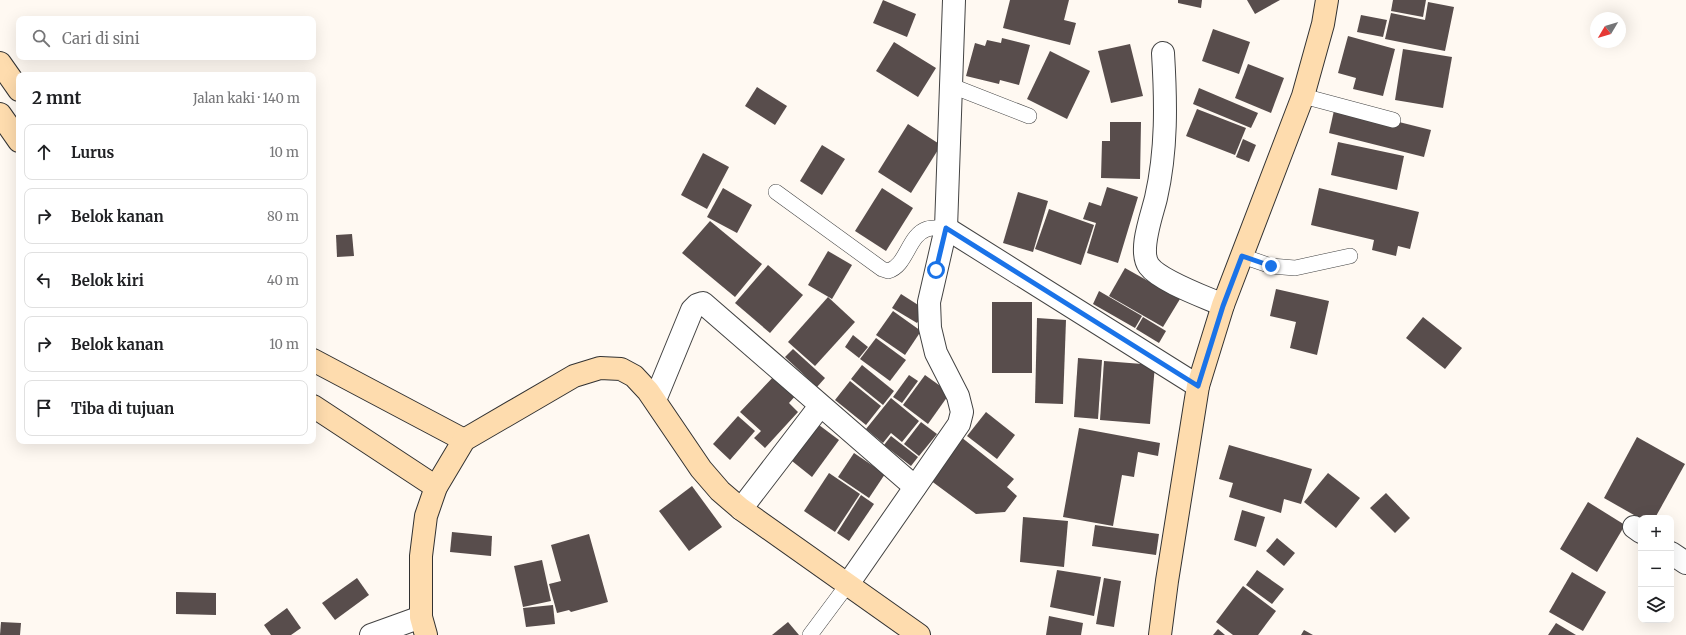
<!DOCTYPE html>
<html lang="id">
<meta charset="utf-8">
<style>
body{margin:0;font-family:Merriweather,serif;background:#f2f2f2;color:#202124}
.controls{position:absolute;right:12px;bottom:12px;display:grid;overflow:hidden;border-radius:8px;box-shadow:0 4px 16px #0002}
.controls button{width:36px;height:36px;display:grid;place-items:center;padding:0;border:0;border-bottom:1px solid #e0e0e0;background:#fff;color:#202124;font:20px sans-serif}
.compass{position:absolute;left:1590px;top:12px;width:36px;height:36px;border-radius:50%;background:#fff;box-shadow:0 4px 16px #0002;rotate:232deg}
.stop{position:absolute;width:12px;height:12px;margin:-9px;border:3px solid #1a73e8;border-radius:50%;background:#fff}
.stop.end{background:#1a73e8;border-color:#fff;box-shadow:0 1px 4px #0008}
.list{margin:0;padding:0;list-style:none}
h2{display:flex;justify-content:space-between;align-items:center;height:52px;margin:0;padding:0 16px;font-size:17px}
h2 small{font-size:13px;font-weight:400;color:#757577}
.list li{display:grid;grid-template-columns:26px 1fr auto;gap:12px;align-items:center;box-sizing:border-box;height:56px;margin:0 8px 8px;padding:0 8px;border:1px solid #e0e0e0;border-radius:8px}
.list b{display:block;font-size:15px;white-space:nowrap}
.list em{font-size:13px;font-style:normal;color:#757577}
.icon{flex:none;width:22px;height:22px;fill:none;stroke:currentColor;stroke-width:2;stroke-linecap:round;stroke-linejoin:round}
.map{position:relative;flex:none;width:1686px;height:635px;overflow:hidden}
.search{position:absolute;background:#fff;box-shadow:0 4px 16px #0002;left:16px;top:16px;width:300px;height:44px;display:flex;align-items:center;gap:10px;box-sizing:border-box;padding:0 14px;border-radius:8px;color:#757577;font-size:15px}
.panel{position:absolute;background:#fff;box-shadow:0 4px 16px #0002;left:16px;top:72px;width:300px;height:372px;border-radius:8px}
.map>svg:first-child{display:block}
</style>
<div class="map">
<svg width="1686" height="635" viewBox="0 0 1686 635">
<rect width="100%" height="100%" fill="#fff9f2"/>
<g fill="#584d4c">
<path d="M883 0 916 14 907 37 873 23Z"/>
<path d="M1010 0H1069L1064 20 1076 23 1070 45 1003 28Z"/>
<path d="M1178 0H1202L1201 8 1178 3Z"/>
<path d="M1247 0H1280L1255 14Z"/>
<path d="M1393 0H1426L1423 17 1391 11Z"/>
<path d="M1428 2 1454 7 1445 51 1385 39 1391 13 1425 20Z"/>
<path d="M1361 15 1387 20 1383 37 1357 32Z"/>
<path d="M1213 29 1250 42 1239 74 1202 61Z"/>
<path d="M1348 36 1395 49 1383 96 1353 89 1356 78 1338 73Z"/>
<path d="M1002 38 1030 45 1019 85 1000 80 999 84 966 76 975 43 985 46 987 40 1001 43Z"/>
<path d="M894 42 936 68 918 97 876 71Z"/>
<path d="M1130 44 1143 96 1111 103 1098 51Z"/>
<path d="M1403 49 1452 57 1443 108 1395 100Z"/>
<path d="M1050 51 1090 71 1067 119 1027 99Z"/>
<path d="M1248 64 1284 78 1271 113 1235 98Z"/>
<path d="M757 87 787 106 775 125 745 106Z"/>
<path d="M1199 88 1258 113 1251 128 1193 104Z"/>
<path d="M1335 106 1431 130 1424 157 1329 133Z"/>
<path d="M1197 109 1246 128 1235 155 1186 136Z"/>
<path d="M1110 122H1141L1140 179 1101 178 1102 141H1110Z"/>
<path d="M908 124 941 145 911 193 878 172Z"/>
<path d="M1243 139 1256 145 1249 162 1236 157Z"/>
<path d="M1338 142 1404 156 1397 190 1331 175Z"/>
<path d="M822 145 845 159 822 195 800 181Z"/>
<path d="M703 153 729 167 707 209 681 195Z"/>
<path d="M1107 187 1138 197 1118 263 1087 253 1096 223 1083 219 1089 202 1101 206Z"/>
<path d="M723 188 752 205 737 233 707 217Z"/>
<path d="M882 188 913 208 886 251 855 231Z"/>
<path d="M1319 188 1419 212 1410 249 1398 246 1396 256 1372 250 1374 240 1311 225Z"/>
<path d="M1018 192 1048 201 1033 252 1003 243Z"/>
<path d="M1049 209 1094 225 1081 265 1035 249Z"/>
<path d="M710 221 762 264 735 297 682 253Z"/>
<path d="M352 234 354 256 337 257 336 235Z"/>
<path d="M828 251 852 265 832 299 808 285Z"/>
<path d="M768 265 803 295 770 333 735 303Z"/>
<path d="M1125 268 1180 299 1163 327 1109 296Z"/>
<path d="M1276 289 1329 301 1317 355 1290 348 1296 322 1270 316Z"/>
<path d="M1099 291 1142 316 1135 328 1093 304Z"/>
<path d="M901 294 926 310 917 323 892 308Z"/>
<path d="M828 297 855 322 815 366 788 342Z"/>
<rect x="992" y="302" width="40" height="71"/>
<path d="M893 311 921 331 905 355 876 335Z"/>
<path d="M1143 317 1166 331 1159 343 1136 329Z"/>
<path d="M1423 317 1462 348 1445 369 1406 338Z"/>
<path d="M1037 318 1066 320 1063 404 1035 403Z"/>
<path d="M853 335 868 347 859 358 845 347Z"/>
<path d="M876 338 906 360 890 381 860 359Z"/>
<path d="M793 349 825 378 817 387 785 357Z"/>
<path d="M1078 358 1102 360 1098 419 1074 417Z"/>
<path d="M1104 361 1155 365 1150 424 1100 420Z"/>
<path d="M862 365 894 391 883 405 851 379Z"/>
<path d="M776 374 797 394 789 403 798 412 765 448 754 438 761 431 740 412Z"/>
<path d="M909 375 918 381 902 403 893 397Z"/>
<path d="M925 375 950 393 928 424 903 405Z"/>
<path d="M850 381 881 406 866 425 835 400Z"/>
<path d="M891 398 919 421 902 442 891 433 883 443 866 429Z"/>
<path d="M986 412 1015 435 997 459 967 436Z"/>
<path d="M738 416 755 431 730 460 713 444Z"/>
<path d="M921 422 937 434 919 456 904 444Z"/>
<path d="M819 425 839 440 812 477 792 461Z"/>
<path d="M1079 428 1160 443 1158 456 1138 452 1134 477 1122 475 1113 526 1063 517Z"/>
<path d="M891 436 918 457 911 466 884 445Z"/>
<path d="M961 437 1014 479 1007 487 1017 496 1005 512 976 514 930 480Z"/>
<path d="M1637 437 1685 464 1655 518 1641 519 1604 498Z"/>
<path d="M1229 445 1312 469 1301 504 1284 499 1281 513 1229 497 1233 483 1219 479Z"/>
<path d="M854 453 885 474 869 498 838 477Z"/>
<path d="M829 473 860 494 835 532 804 511Z"/>
<path d="M1328 473 1360 498 1336 528 1304 502Z"/>
<path d="M692 486 722 527 689 551 659 511Z"/>
<path d="M1386 493 1410 518 1395 533 1370 508Z"/>
<path d="M861 495 874 504 849 541 837 533Z"/>
<path d="M1588 502 1625 525 1597 572 1560 549Z"/>
<path d="M1242 510 1265 517 1256 547 1234 540Z"/>
<path d="M1023 517 1068 521 1064 567 1020 562Z"/>
<path d="M1095 525 1159 534 1156 555 1092 546Z"/>
<path d="M452 532 492 536 491 556 450 552Z"/>
<path d="M589 534 608 602 571 612 569 610 557 613 549 584 561 581 551 545Z"/>
<path d="M1277 538 1295 553 1284 566 1266 551Z"/>
<path d="M542 560 551 601 523 607 514 566Z"/>
<path d="M1057 570 1101 577 1094 616 1050 607Z"/>
<path d="M1257 570 1284 589 1272 604 1246 585Z"/>
<path d="M1572 572 1606 592 1583 631 1549 612Z"/>
<path d="M357 578 369 595 335 620 322 603Z"/>
<path d="M1104 578 1121 581 1114 627 1096 624Z"/>
<path d="M1243 586 1276 611 1258 635H1233L1216 622Z"/>
<path d="M176 592 216 593V615L176 614Z"/>
<path d="M553 605 555 624 526 627 523 608Z"/>
<path d="M287 608 301 628 291 635H271L264 625Z"/>
<path d="M1049 616 1083 623 1081 635H1046Z"/>
<path d="M1 622 21 623 20 635H0Z"/>
<path d="M788 622 799 635H772Z"/>
<path d="M1556 623 1576 635H1548Z"/>
<path d="M1218 629 1225 635H1213Z"/>
<path d="M1304 630 1313 635H1301Z"/>
</g>
<g fill="none" stroke-linecap="round" stroke-linejoin="round">
<defs>
<g id="lane">
<path d="M952 86 1029 116"/>
<path d="M1303 96 1393 120"/>
<path d="M776 192 882 269 888 271C907 266 908 235 927 229 933 227 940 228 946 228"/>
<path d="M1242 256 1271 266 1295 268 1350 256"/>
<path d="M810 635 848 584"/>
</g>
<g id="street">
<path d="M1163 53C1166 102 1167 150 1156 198 1152 215 1138 251 1149 266 1160 281 1205 297 1223 305"/>
<path d="M946 228 1198 386"/>
<path d="M655 400 692 310 697 305 703 303 915 487"/>
<path d="M741 509 820 406"/>
<path d="M1634 527 1641 532"/>
<path d="M1671 553 1686 563"/>
<path d="M848 584 959 424 962 412 958 396 936 353 930 328 929 302 946 228 954 0"/>
<path d="M371 635 421 617"/>
</g>
<g id="secondary">
<path d="M0 63 19 90"/>
<path d="M0 114 19 141"/>
<path d="M313 360 464 440"/>
<path d="M313 406 436 487"/>
<path d="M426 635 421 617V556L426 516 436 487 464 440 574 376 600 368 621 369 634 376 648 391 701 469 720 491 741 509 919 635"/>
<path d="M1160 635 1167 581 1198 386 1223 305 1303 96 1323 24 1327 0"/>
</g>
</defs>
<use href="#lane" stroke="#434343" stroke-width="16"/>
<use href="#street" stroke="#434343" stroke-width="24"/>
<use href="#secondary" stroke="#323232" stroke-width="24"/>
<use href="#lane" stroke="#fff" stroke-width="15"/>
<use href="#street" stroke="#fff" stroke-width="22"/>
<use href="#secondary" stroke="#fedcae" stroke-width="22"/>
</g>
<g fill="none" stroke-linecap="round" stroke-linejoin="round">
<path stroke="#1a73e8" stroke-width="5" d="M936 270 946 228 1198 386 1223 306 1242 256 1271 266"/>
</g>
</svg>
<div class="controls">
<button>+</button>
<button>−</button>
<button><svg class="icon" aria-label="layers" viewBox="0 0 24 24"><path d="M12 4l9 5-9 5-9-5zM3 14l9 5 9-5"/></svg></button>
</div>
<svg class="compass" viewBox="-18 -18 36 36"><path d="M0-13l5 13h-10z" fill="#e53935"/><path d="M0 13l5-13h-10z" fill="#757577"/></svg>
<div class="stop" style="left:936px;top:270px"></div>
<div class="stop end" style="left:1271px;top:266px"></div>
<div class="search"><svg class="icon" aria-label="search" viewBox="0 0 24 24"><circle cx="10" cy="10" r="6"/><path d="M15 15l6 6"/></svg>Cari di sini</div>
<section class="panel">
<h2>2 mnt<small>Jalan kaki · 140 m</small></h2>
<ul class="list">
<li><svg class="icon" aria-label="ahead" viewBox="0 0 24 24"><path d="M12 20V5M6 11l6-6 6 6"/></svg><div><b>Lurus</b></div><em>10 m</em></li>
<li><svg class="icon" aria-label="right" viewBox="0 0 24 24"><path d="M7 20v-9h11M14 6l5 5-5 5"/></svg><div><b>Belok kanan</b></div><em>80 m</em></li>
<li><svg class="icon" aria-label="left" viewBox="0 0 24 24"><path d="M17 20v-9H6M10 6l-5 5 5 5"/></svg><div><b>Belok kiri</b></div><em>40 m</em></li>
<li><svg class="icon" aria-label="right" viewBox="0 0 24 24"><path d="M7 20v-9h11M14 6l5 5-5 5"/></svg><div><b>Belok kanan</b></div><em>10 m</em></li>
<li><svg class="icon" aria-label="arrive" viewBox="0 0 24 24"><path d="M6 21V4h12l-3 4 3 4H6"/></svg><div><b>Tiba di tujuan</b></div></li>
</ul>
</section>
</div>
